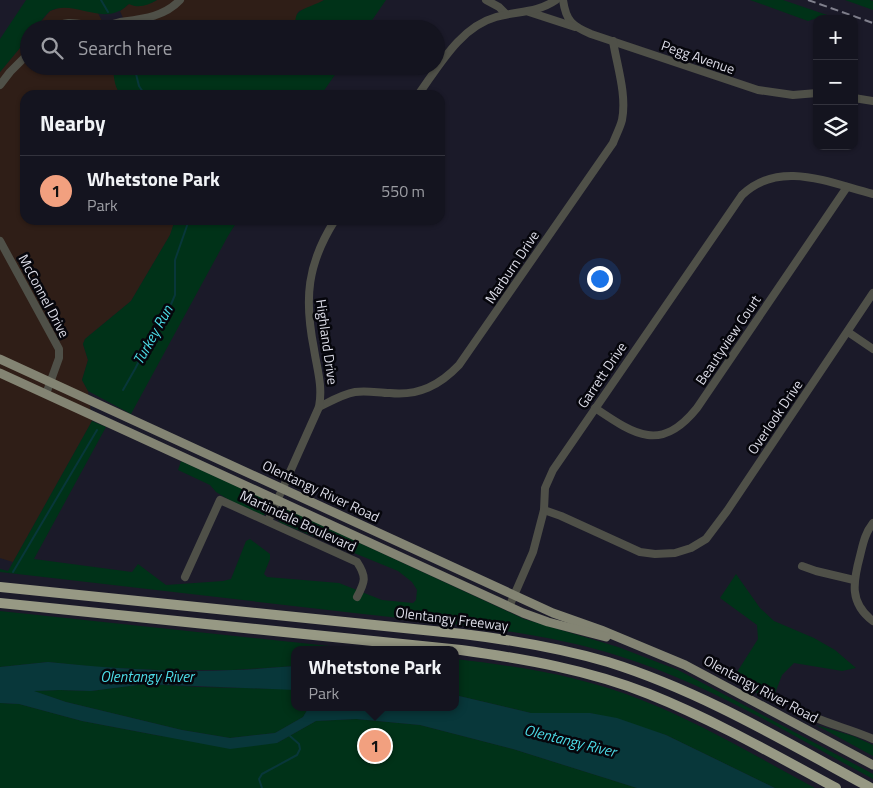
<!DOCTYPE html>
<meta charset="utf-8">
<style>
body{margin:0;font-family:"Titillium Web",sans-serif;background:#1d1d28;color:#f1f3f6}
.controls{position:absolute;right:15px;top:15px;display:grid;overflow:hidden;border-radius:10px;box-shadow:0 1px 4px #0004}
.controls button{width:45px;height:45px;display:grid;place-items:center;padding:0;border:0;border-bottom:1px solid #33333d;background:#14141f;color:#f1f3f6;font:25px sans-serif}
.you{position:absolute;left:599px;top:278px;width:18px;height:18px;margin:-12px;border:4px solid #fff;border-radius:50%;background:#1a73e8;box-shadow:0 0 0 8px #1a73e833}
.badge{display:grid;place-items:center;width:32px;height:32px;border-radius:50%;background:#f2a07f;color:#111;font-size:16px;font-weight:700}
.pin{position:absolute;translate:-50% -50%;border:2px solid #fff;box-shadow:0 1px 5px #0006}
.popup{position:absolute;left:291px;top:646px;width:168px;height:65px;box-sizing:border-box;display:grid;place-content:center;border-radius:10px;background:#14141f;filter:drop-shadow(0 1px 4px #0005);font-size:16px;white-space:nowrap;color:#9d9ea4}
.popup b{font-size:19px;color:#f1f3f6}
.popup::after{content:'';position:absolute;left:50%;top:100%;margin-left:-10px;border:10px solid transparent;border-top-color:#14141f}
.list{margin:0;padding:0;list-style:none}
h2{display:flex;justify-content:space-between;align-items:center;height:65px;margin:0;padding:0 20px;font-size:21px}
h2 small{font-size:16px;font-weight:400;color:#9d9ea4}
.list li{display:grid;grid-template-columns:32px 1fr auto;gap:15px;align-items:center;box-sizing:border-box;height:70px;padding:0 20px;border-top:1px solid #33333d}
.list b{display:block;font-size:19px;white-space:nowrap}
.list p{margin:0;font-size:16px;white-space:nowrap;color:#9d9ea4}
.list em{font-size:16px;font-style:normal;color:#9d9ea4}
.icon{flex:none;width:28px;height:28px;fill:none;stroke:currentColor;stroke-width:2;stroke-linecap:round;stroke-linejoin:round}
.map{position:relative;flex:none;width:873px;height:788px;overflow:hidden}
.search{position:absolute;background:#14141f;box-shadow:0 1px 4px #0004;left:20px;top:20px;width:425px;height:55px;display:flex;align-items:center;gap:12px;box-sizing:border-box;padding:0 18px;border-radius:28px;color:#9d9ea4;font-size:19px}
.panel{position:absolute;background:#14141f;box-shadow:0 1px 4px #0004;left:20px;top:90px;width:425px;height:135px;border-radius:15px}
.map>svg:first-child{display:block}
</style>
<div class="map">
<svg width="873" height="788" viewBox="0 0 873 788">
<rect width="100%" height="100%" fill="#1b1a29"/>
<g fill="#2f1e17">
<path d="M157 0H324L316 5 299 11 297 14 295 29H128L127 27 120 11 129 4 151 3Z"/>
<path d="M70 6 98 13 106 29H35L50 11 61 7Z"/>
<path d="M29 37V66H112L118 92 123 95H25V220H175L170 235 131 301 85 339 83 344 88 360 82 380 88 391 92 421 13 562 0 558V72Z"/>
</g>
<g fill="#003218">
<path d="M26 0H157C148 5 139 9 129 4 126 6 123 10 119 11 97 22 72 0 50 11 45 15 40 23 35 29H29V37L0 72V39Z"/>
<path d="M324 0H386L366 29H295C295 24 295 16 298 13 302 8 318 4 324 0Z"/>
<path d="M750 0H783L827 15 808 21Z"/>
<path d="M845 0H870L873 1V10Z"/>
<path d="M112 66H341L321 95H123C113 89 115 76 112 66Z"/>
<path d="M175 220H238L228 236 131 414 88 391 82 380 88 360 83 344 85 339 131 301 170 235Z"/>
<path d="M92 421 106 427 34 559 132 572 138 564 166 585 223 581 231 579 246 541 250 539 270 554V559L264 574 267 577 339 583 382 600 413 603 416 600 417 590 412 582 398 571 281 523 278 520 277 513 281 509 282 512 283 509H286L524 619 618 647 678 670 873 774V779C791 735 709 684 619 656 536 630 449 624 363 614 242 600 121 586 0 572V569L8 571Z"/>
<path d="M181 461 260 497 269 505V511L264 515H260L231 501 216 492 210 485 178 470Z"/>
<path d="M736 574 760 608 774 621 814 638 835 650 856 668 842 671 794 663 782 675 772 701 732 680 758 639 757 625 720 598Z"/>
<path d="M0 611 368 650H295V666L233 670H158L97 667 48 662 0 667Z"/>
<path d="M455 659C518 666 580 676 639 699 701 723 757 757 815 788H775L666 735 590 713H531L455 695Z"/>
<path d="M145 684 199 687 290 689 295 690V707H309L303 717 275 733 230 738 182 730 66 702 33 691 60 690 91 691Z"/>
<path d="M0 703 19 704 82 721 161 736 277 743 316 721 356 719 420 725 513 749 637 788H0Z"/>
<path d="M816 725 853 736 873 745V756Z"/>
</g>
<path fill="#08373a" d="M48 662C110 668 172 673 233 670 254 670 275 667 295 666V690L145 684 91 691 60 690 34 691 66 702 182 730 230 738 275 733 303 717 309 707H455V695L531 713H590L617 718 666 735 775 788H637L513 749 420 725 356 719 316 721 277 743 230 749 82 721 19 704 0 703V667Z"/>
<g fill="none" stroke-linecap="round" stroke-linejoin="round">
<g stroke="#08373a" stroke-width="2">
<path d="M101 0 108 12"/>
<path d="M134 66 139 86 145 95"/>
<path d="M123 390 135 369 159 322 169 309 175 295V260L189 220"/>
<path d="M13 572 97 430"/>
<path d="M262 788 259 779 262 774 297 755 300 749 299 744 290 736"/>
</g>
<g stroke="#4f5048" stroke-width="8">
<path d="M486 0 499 7 506 14"/>
<path d="M563 0C566 21 572 26 591 34L758 90 793 95 817 93"/>
<path d="M529 12 575 27"/>
<path d="M52 29C67 18 81 25 97 26 105 26 113 24 120 22 142 19 164 17 180 0"/>
<path d="M0 85 10 72 29 53"/>
<path d="M418 95C439 66 460 27 496 17 517 11 537 13 556 0"/>
<path d="M854 98 873 101"/>
<path d="M0 241 59 349V358L46 394"/>
<path d="M848 332 873 349"/>
<path d="M319 407C331 401 343 394 355 392 367 390 379 393 390 393 419 396 440 385 459 365L613 143C616 135 620 128 622 120 627 95 617 66 613 41"/>
<path d="M595 408C635 435 661 453 697 408L847 187"/>
<path d="M544 510 561 516 640 552 655 554 675 553 691 548 706 539 727 511 873 293"/>
<path d="M268 521 319 407C323 386 317 369 314 349 304 299 307 264 335 220"/>
<path d="M873 523C865 533 863 544 860 556 853 582 849 603 873 621"/>
<path d="M802 566 816 571 854 580"/>
<path d="M185 577 220 500 357 562C367 577 365 582 357 597"/>
<path d="M509 607 533 552 544 510 545 488 553 470 742 195C780 159 829 183 873 194"/>
<path d="M796 708C820 723 847 727 873 739"/>
</g>
<g stroke="#838473" stroke-width="9">
<path d="M0 359 553 613 601 630 685 665 873 765"/>
<path d="M0 373 523 613 548 622 606 637"/>
</g>
<g stroke="#979984" stroke-width="10">
<path d="M0 587 463 634C512 640 560 648 608 662 701 691 786 742 871 788"/>
<path d="M0 603 461 650C525 659 589 670 649 694 714 720 775 755 836 788"/>
</g>
<path stroke="#80808d" stroke-width="2" stroke-dasharray="8 4" stroke-linecap="butt" d="M808 0 873 23"/>
</g>
<g text-anchor="middle" stroke-width="5" stroke-linejoin="round" paint-order="stroke">
<g font-size="14" fill="#dcdce7" stroke="#06060c">
<text transform="translate(698 57) rotate(19)" y="5">Pegg Avenue</text>
<text transform="translate(512 267) rotate(-56)" y="5">Marburn Drive</text>
<text transform="translate(44 296) rotate(62)" y="5">McConnel Drive</text>
<text transform="translate(728 340) rotate(-56)" y="5">Beautyview Court</text>
<text transform="translate(327 342) rotate(82)" y="5">Highland Drive</text>
<text transform="translate(602 375) rotate(-56)" y="5">Garrett Drive</text>
<text transform="translate(775 417) rotate(-56)" y="5">Overlook Drive</text>
<text transform="translate(321 491) rotate(25)" y="5">Olentangy River Road</text>
<text transform="translate(298 521) rotate(25)" y="5">Martindale Boulevard</text>
<text transform="translate(452 619) rotate(7)" y="5">Olentangy Freeway</text>
<text transform="translate(761 689) rotate(28)" y="5">Olentangy River Road</text>
</g>
<g font-size="15" font-style="italic" fill="#4cdbe6" stroke="#06060c">
<text transform="translate(153 335) rotate(-61)" y="5">Turkey Run</text>
<text x="147" y="682">Olentangy River</text>
<text transform="translate(570 741) rotate(14)" y="5">Olentangy River</text>
</g>
</g>
</svg>
<div class="controls">
<button>+</button>
<button>−</button>
<button><svg class="icon" aria-label="layers" viewBox="0 0 24 24"><path d="M12 4l9 5-9 5-9-5zM3 14l9 5 9-5"/></svg></button>
</div>
<div class="you"></div>
<div class="pin badge" style="left:375px;top:746px">1</div>
<div class="popup"><b>Whetstone Park</b>Park</div>
<div class="search"><svg class="icon" aria-label="search" viewBox="0 0 24 24"><circle cx="10" cy="10" r="6"/><path d="M15 15l6 6"/></svg>Search here</div>
<section class="panel">
<h2>Nearby<small></small></h2>
<ul class="list">
<li><span class="badge">1</span><div><b>Whetstone Park</b><p>Park</p></div><em>550 m</em></li>
</ul>
</section>
</div>
